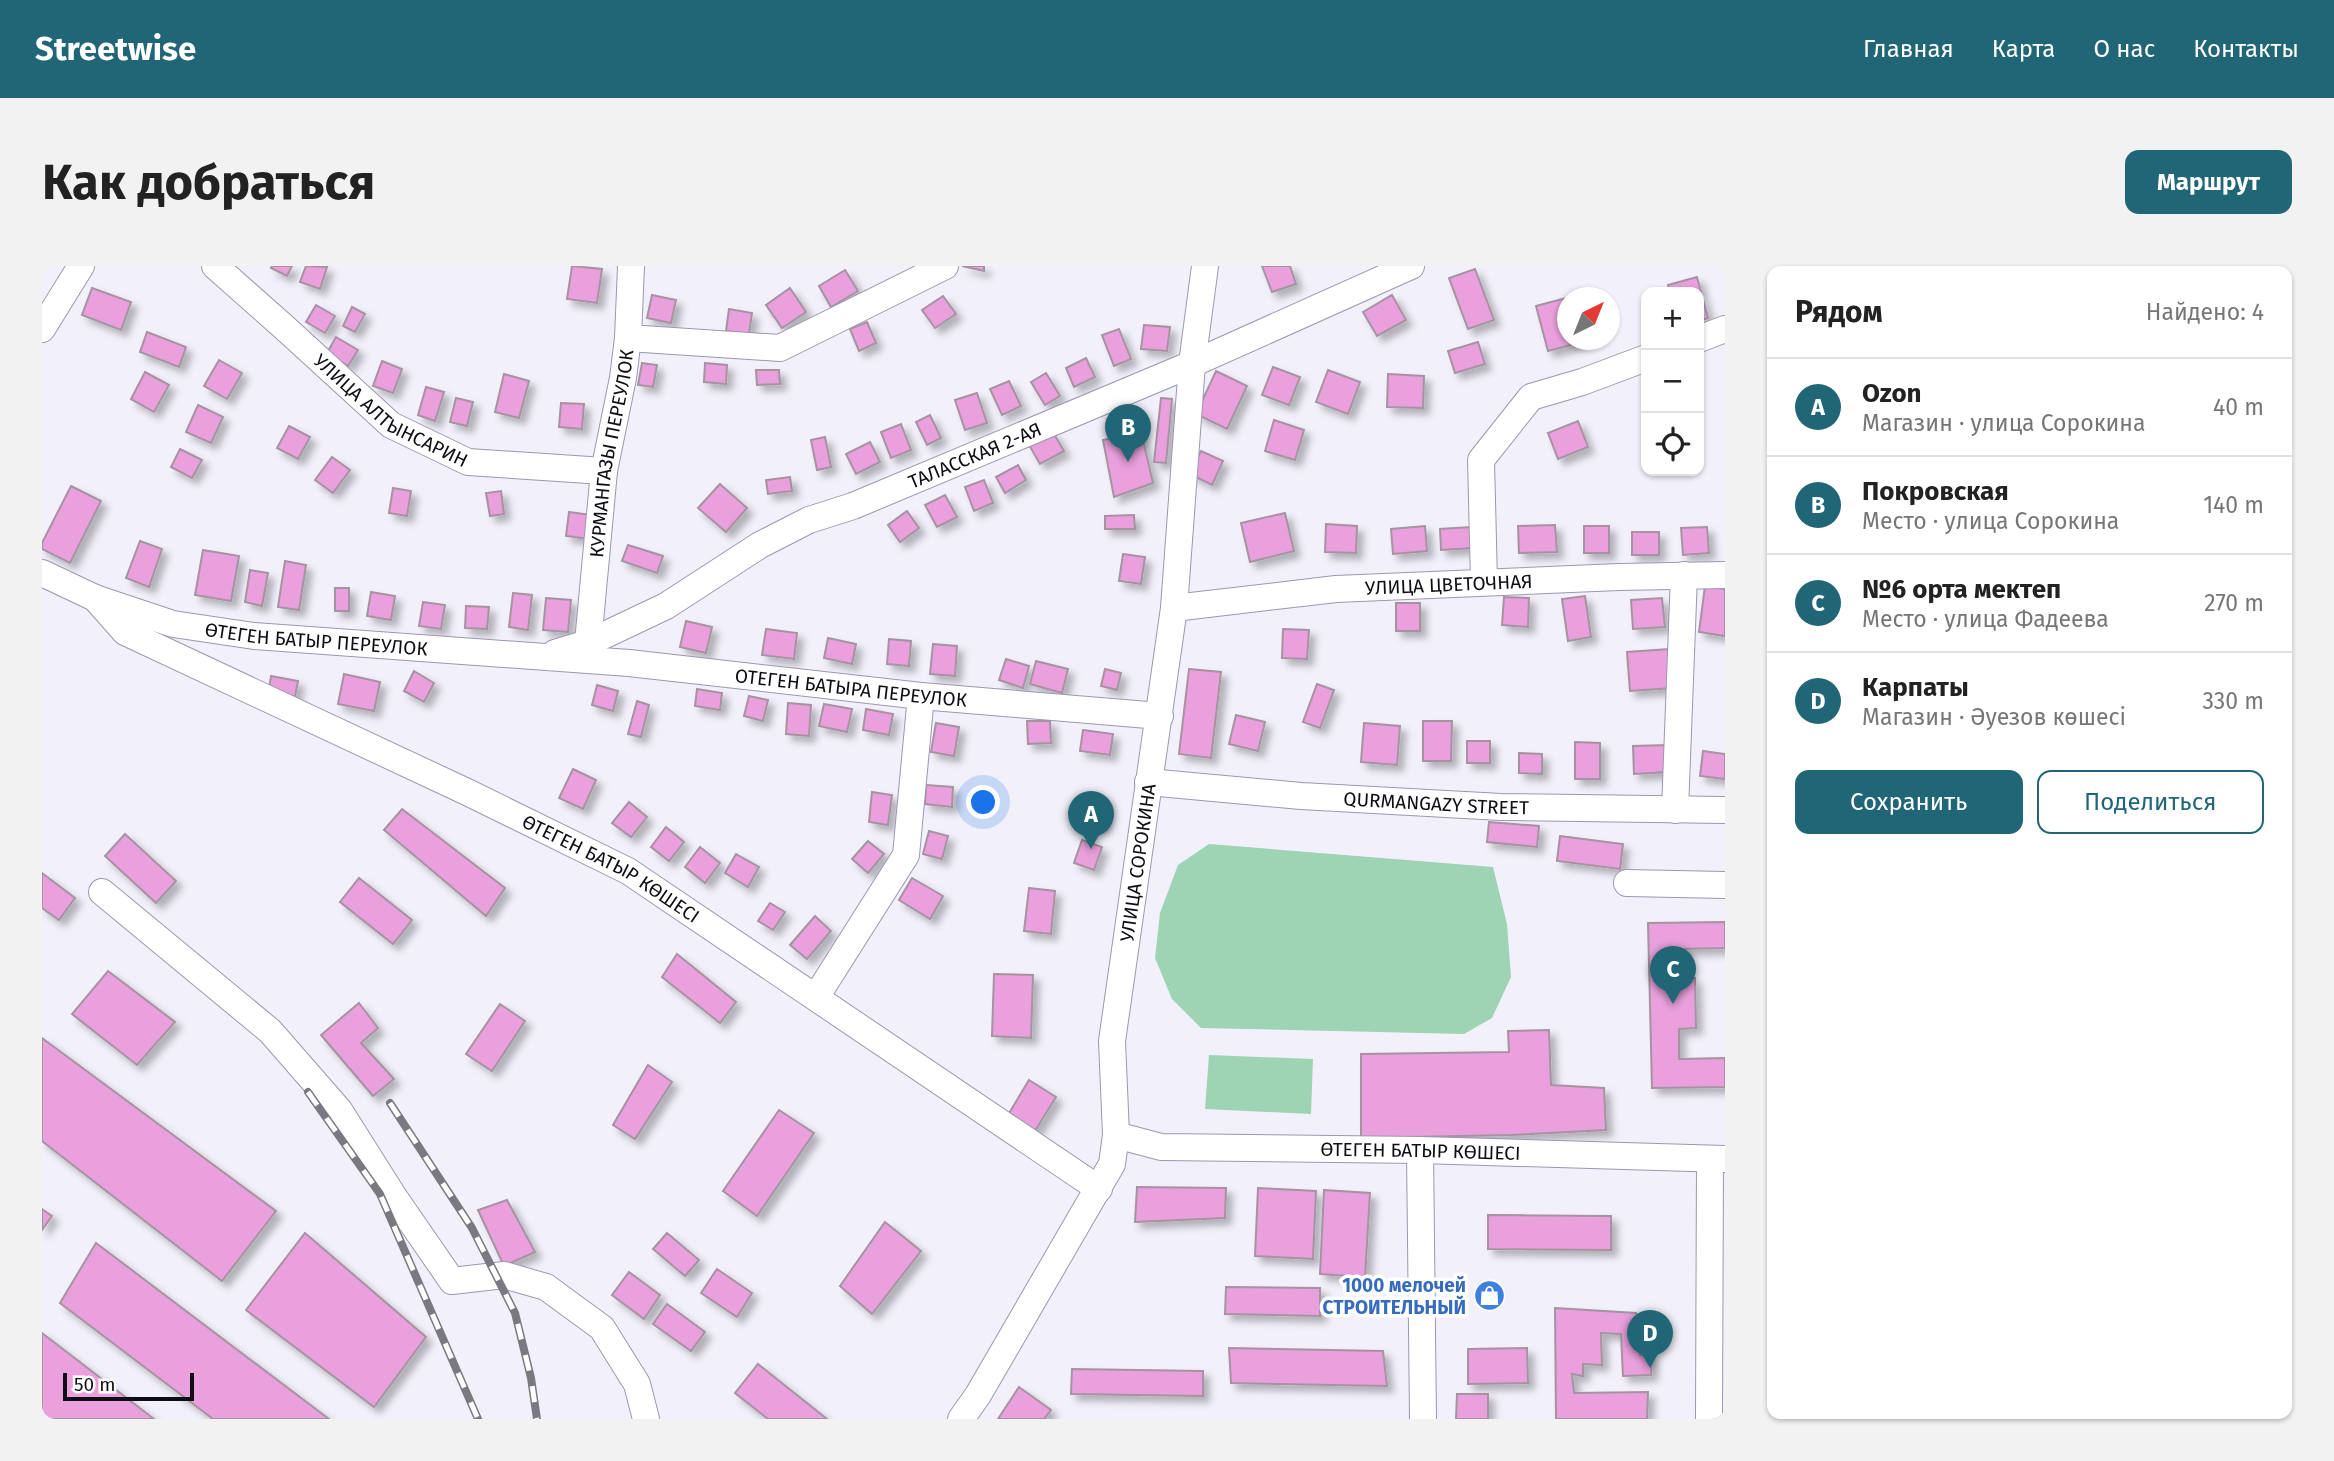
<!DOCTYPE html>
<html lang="ru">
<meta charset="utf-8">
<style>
body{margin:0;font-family:"Fira Sans",sans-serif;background:#f2f2f2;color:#222}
.controls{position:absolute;right:21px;top:21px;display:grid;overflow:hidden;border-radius:14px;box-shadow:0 2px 5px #0004}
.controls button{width:63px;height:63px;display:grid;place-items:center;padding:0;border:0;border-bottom:2px solid #e0e0e0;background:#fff;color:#222;font:35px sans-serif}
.compass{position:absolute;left:1515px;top:21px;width:63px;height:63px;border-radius:50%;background:#fff;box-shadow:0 2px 5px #0004;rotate:43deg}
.scale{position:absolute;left:21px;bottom:18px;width:131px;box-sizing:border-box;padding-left:7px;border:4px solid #0f0d15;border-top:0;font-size:19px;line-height:24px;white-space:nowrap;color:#0f0d15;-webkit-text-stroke:5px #fff;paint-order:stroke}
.you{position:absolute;left:942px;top:537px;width:24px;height:24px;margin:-18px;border:5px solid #fff;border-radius:50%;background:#1a73e8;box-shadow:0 0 0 10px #1a73e833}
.badge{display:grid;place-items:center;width:46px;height:46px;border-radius:50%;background:#206676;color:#fff;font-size:23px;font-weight:700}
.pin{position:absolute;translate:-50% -58px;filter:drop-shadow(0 2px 4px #0008)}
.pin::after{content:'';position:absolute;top:37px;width:24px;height:21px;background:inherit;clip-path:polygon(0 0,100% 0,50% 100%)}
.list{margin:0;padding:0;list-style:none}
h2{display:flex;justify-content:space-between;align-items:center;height:91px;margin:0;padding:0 28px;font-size:30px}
h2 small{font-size:23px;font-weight:400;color:#767676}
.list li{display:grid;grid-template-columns:46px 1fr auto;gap:21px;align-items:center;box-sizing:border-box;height:98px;padding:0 28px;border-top:2px solid #e0e0e0}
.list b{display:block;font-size:26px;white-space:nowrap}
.list p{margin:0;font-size:23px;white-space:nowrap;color:#767676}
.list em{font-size:23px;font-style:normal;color:#767676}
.actions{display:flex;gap:14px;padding:21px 28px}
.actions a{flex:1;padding:16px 0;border:2px solid #206676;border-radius:14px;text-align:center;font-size:24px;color:#206676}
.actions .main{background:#206676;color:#fff}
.icon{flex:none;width:38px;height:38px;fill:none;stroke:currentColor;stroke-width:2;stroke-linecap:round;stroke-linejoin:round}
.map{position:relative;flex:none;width:1683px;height:1153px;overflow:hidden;border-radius:14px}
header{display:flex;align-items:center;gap:42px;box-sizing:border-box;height:98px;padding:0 35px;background:#206676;color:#fff}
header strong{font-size:33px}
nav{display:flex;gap:38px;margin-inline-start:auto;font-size:24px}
.intro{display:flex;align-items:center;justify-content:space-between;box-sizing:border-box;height:168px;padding:0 42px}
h1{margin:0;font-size:49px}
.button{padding:18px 32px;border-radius:14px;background:#206676;color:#fff;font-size:24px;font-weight:700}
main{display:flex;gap:42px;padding:0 42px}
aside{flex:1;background:#fff;border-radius:14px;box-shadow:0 2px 5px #0004}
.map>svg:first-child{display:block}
</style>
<header>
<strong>Streetwise</strong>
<nav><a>Главная</a><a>Карта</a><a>О нас</a><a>Контакты</a></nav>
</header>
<div class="intro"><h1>Как добраться</h1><a class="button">Маршрут</a></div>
<main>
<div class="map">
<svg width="1683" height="1153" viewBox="0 0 1683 1153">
<defs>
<filter id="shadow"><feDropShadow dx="6" dy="6" stdDeviation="3.5" flood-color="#0004"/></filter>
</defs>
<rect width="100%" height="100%" fill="#f2f1fb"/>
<g fill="#9ed3b4">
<path d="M1167 578 1451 601 1465 658 1469 711 1450 752 1422 768 1159 762 1130 733 1113 692 1118 647 1136 599Z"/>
<path d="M1167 789 1271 793 1269 848 1163 843Z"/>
</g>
<g fill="#e9a0dc" stroke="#a792a2" stroke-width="2" filter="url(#shadow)">
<path d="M230 0H250L245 10 229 2Z"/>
<path d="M264 0 285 1 278 23 258 16Z"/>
<path d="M530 0 560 3 555 37 525 33Z"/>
<path d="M920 0H942V5Z"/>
<path d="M1220 0H1248L1254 18 1230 26Z"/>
<path d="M1433 3 1452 54 1426 63 1407 12Z"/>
<path d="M803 4 816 25 789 41 777 20Z"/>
<path d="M1655 11 1666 52 1657 55V26H1628L1626 19Z"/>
<path d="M50 22 89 36 79 64 40 49Z"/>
<path d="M748 22 764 46 740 62 724 39Z"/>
<path d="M610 29 634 34 629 57 605 52Z"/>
<path d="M1350 29 1364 54 1335 70 1321 46Z"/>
<path d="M901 30 914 48 893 62 880 44Z"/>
<path d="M1524 32 1526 74H1535L1536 77 1506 85 1494 40Z"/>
<path d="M274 39 293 50 283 67 264 56Z"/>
<path d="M310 41 323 48 313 66 301 60Z"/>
<path d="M687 43 710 47 707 68 684 65Z"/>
<path d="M825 56 834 77 817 85 808 63Z"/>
<path d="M1102 59 1128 61 1125 85 1099 83Z"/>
<path d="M1077 63 1089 93 1072 100 1060 69Z"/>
<path d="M105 66 144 81 137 101 98 86Z"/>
<path d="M294 71 316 84 306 100 285 87Z"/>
<path d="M1436 76 1443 98 1413 107 1406 85Z"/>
<path d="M1044 92 1053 111 1032 121 1024 102Z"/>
<path d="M177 94 200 107 185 133 162 120Z"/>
<path d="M340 95 360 103 351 127 331 120Z"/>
<path d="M600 97 615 99 611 121 596 119Z"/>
<path d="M663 97 685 99 684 118 662 116Z"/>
<path d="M1231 101 1258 111 1247 139 1220 129Z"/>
<path d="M714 104H737L738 118 715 119Z"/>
<path d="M1286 104 1318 116 1306 148 1274 136Z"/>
<path d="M1174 105 1205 120 1185 163 1154 148Z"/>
<path d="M103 106 127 119 112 146 89 133Z"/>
<path d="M1004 107 1018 130 1003 139 989 116Z"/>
<path d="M462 108 487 115 477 152 453 146Z"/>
<path d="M1346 108 1382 110 1381 142 1345 141Z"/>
<path d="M967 115 979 140 960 149 948 123Z"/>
<path d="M384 121 402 126 393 155 376 149Z"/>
<path d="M935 127 945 157 923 164 913 134Z"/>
<path d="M414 132 431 136 425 160 408 156Z"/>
<path d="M1119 132 1130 133 1124 197 1112 196Z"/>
<path d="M519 137 542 138 540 163 517 161Z"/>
<path d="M156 139 181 151 169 177 144 166Z"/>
<path d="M888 149 899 172 885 179 874 156Z"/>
<path d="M1232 154 1262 164 1253 194 1223 185Z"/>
<path d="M1536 155 1546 181 1516 193 1506 167Z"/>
<path d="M859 158 869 184 849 192 839 166Z"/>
<path d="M247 160 268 171 256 193 235 182Z"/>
<path d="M1011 166 1022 185 998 198 987 179Z"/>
<path d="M1099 166 1111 217 1072 231 1061 174Z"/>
<path d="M783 171 789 201 775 204 769 174Z"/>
<path d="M828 176 838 196 814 208 804 188Z"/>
<path d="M138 183 160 194 150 212 129 201Z"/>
<path d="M1159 185 1181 195 1170 219 1148 208Z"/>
<path d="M290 191 308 204 291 227 273 214Z"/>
<path d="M976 199 984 214 963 227 954 211Z"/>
<path d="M748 211 750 225 726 228 724 214Z"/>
<path d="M942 214 951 237 932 245 923 221Z"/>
<path d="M678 218 705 242 684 266 656 242Z"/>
<path d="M29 220 59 235 28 297 0 283V277Z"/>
<path d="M351 222 369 225 365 250 347 247Z"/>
<path d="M459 225 462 248 448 250 444 227Z"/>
<path d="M903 229 915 251 895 261 883 239Z"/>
<path d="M865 245 877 262 858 276 846 259Z"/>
<path d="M527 246 550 249 547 273 524 270Z"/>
<path d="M1243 247 1252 285 1208 296 1199 257Z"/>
<path d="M1092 249 1093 263H1063V250Z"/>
<path d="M1284 258 1315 260 1314 287 1283 286Z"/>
<path d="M1513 259 1515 286 1477 287 1476 260Z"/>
<path d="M1383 260 1385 285 1351 288 1349 263Z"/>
<rect x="1542" y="260" width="25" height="27"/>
<path d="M1429 261 1431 282 1399 284 1398 263Z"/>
<path d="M1665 261 1667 287 1641 289 1639 262Z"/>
<rect x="1590" y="266" width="27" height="23"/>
<path d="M98 275 120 283 107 321 84 312Z"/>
<path d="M586 279 621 290 615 307 580 295Z"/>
<path d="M161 284 197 290 189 335 153 329Z"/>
<path d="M1081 288 1103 291 1099 318 1077 315Z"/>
<path d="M243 295 264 299 257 344 236 341Z"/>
<path d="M208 304 226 307 220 340 203 336Z"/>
<path d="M1663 320 1683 323V370L1657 366Z"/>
<rect x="293" y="322" width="14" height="23"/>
<path d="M329 326 353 330 349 354 325 350Z"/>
<path d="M471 327 490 329 486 364 467 361Z"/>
<path d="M1543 330 1549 371 1526 375 1520 333Z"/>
<path d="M1462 331 1487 332 1486 361 1460 359Z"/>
<path d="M504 332 529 334 526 366 501 364Z"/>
<path d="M1620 332 1623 361 1591 363 1589 334Z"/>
<path d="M381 336 403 339 399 363 377 360Z"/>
<rect x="1354" y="337" width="24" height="28"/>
<path d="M424 340 447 341 445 363 423 362Z"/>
<path d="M644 355 670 361 664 387 638 381Z"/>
<path d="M724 363 755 367 752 393 720 389Z"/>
<path d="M1241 363 1267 364 1265 393 1240 392Z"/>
<path d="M786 372 814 378 810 398 782 392Z"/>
<path d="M847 373 869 375 867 400 845 398Z"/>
<path d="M891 378 915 380 913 410 888 408Z"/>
<path d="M1627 383 1630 422 1588 425 1585 386Z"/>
<path d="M964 393 987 400 981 422 957 414Z"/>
<path d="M994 395 1026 403 1020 427 988 418Z"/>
<path d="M1063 403 1079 407 1075 424 1059 420Z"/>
<path d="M1147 403 1179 406 1169 492 1137 488Z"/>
<path d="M372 405 392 417 382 436 362 425Z"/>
<path d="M302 408 338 416 332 445 296 438Z"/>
<path d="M229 410 256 415 252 435 226 429Z"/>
<path d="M1275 418 1292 424 1278 462 1261 456Z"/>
<path d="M555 419 576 425 571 445 550 439Z"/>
<path d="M655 423 680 427 678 444 653 440Z"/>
<path d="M707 430 726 434 721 455 702 450Z"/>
<path d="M595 435 607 439 599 471 586 468Z"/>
<path d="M746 437 769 439 767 470 744 468Z"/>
<path d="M782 438 810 443 805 466 777 460Z"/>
<path d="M824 443 851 448 847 469 821 464Z"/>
<path d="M1194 449 1223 456 1216 485 1187 478Z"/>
<path d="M985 455H1008L1009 477 986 478Z"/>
<path d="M1381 455H1410L1409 495H1381Z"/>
<path d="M894 457 917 461 912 490 889 486Z"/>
<path d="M1322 457 1358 460 1355 499 1319 496Z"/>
<path d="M1041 464 1071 468 1068 489 1038 485Z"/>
<rect x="1425" y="475" width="23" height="22"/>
<path d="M1533 476 1558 477V513H1533Z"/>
<path d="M1626 479 1627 506 1592 508 1591 480Z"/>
<path d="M1661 485 1683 488V513L1658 510Z"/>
<path d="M1477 487 1500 488V508L1477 507Z"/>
<path d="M531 503 554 514 541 543 517 532Z"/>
<path d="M884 519 911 521 910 541 883 538Z"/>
<path d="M830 526 850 529 846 559 827 556Z"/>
<path d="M1040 530 1064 533 1061 560 1037 557Z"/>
<path d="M587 536 605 551 589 571 570 557Z"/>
<path d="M360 543 463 622 444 650 342 564Z"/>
<path d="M1447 556 1497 560 1495 581 1445 576Z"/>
<path d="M624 561 642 576 627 595 609 581Z"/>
<path d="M887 565 906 570 900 593 881 588Z"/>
<path d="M83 568 134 615 114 637 63 590Z"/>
<path d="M1518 570 1581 578 1578 603 1515 595Z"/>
<path d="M1040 574 1060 581 1052 604 1032 597Z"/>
<path d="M826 575 842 588 826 607 810 593Z"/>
<path d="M658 581 678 597 663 617 643 601Z"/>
<path d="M694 588 717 601 706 621 683 607Z"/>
<path d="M0 607 33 632 17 654 0 642Z"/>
<path d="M317 612 370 654 351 678 298 636Z"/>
<path d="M870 612 901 630 888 653 857 634Z"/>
<path d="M987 622 1013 625 1009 668 982 665Z"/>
<path d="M728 637 743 646 731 664 716 655Z"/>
<path d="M773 650 789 665 765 693 748 679Z"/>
<path d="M1683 656V682L1636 683 1637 713 1653 712 1654 762 1637 763V793L1683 792V821L1610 822 1606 657Z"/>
<path d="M635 688 694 736 678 757 620 711Z"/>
<path d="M66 705 133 756 95 799 30 748Z"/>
<path d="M952 708 991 709 989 772 950 770Z"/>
<path d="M317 737 336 762 319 777 352 813 331 830 279 769Z"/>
<path d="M458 738 483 755 450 805 424 788Z"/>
<path d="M1507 764 1509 819 1562 822 1564 864 1469 869 1319 872V788L1467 786 1466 765Z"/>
<path d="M0 772 234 945 180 1015 0 875Z"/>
<path d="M606 799 630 816 593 873 571 859Z"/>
<path d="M987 814 1014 831 993 865 966 849Z"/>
<path d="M737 844 772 867 715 950 681 925Z"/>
<path d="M1095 921 1184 922 1183 952 1093 956Z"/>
<path d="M1216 922 1274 925 1271 993 1213 990Z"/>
<path d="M1282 924 1328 927 1323 1011 1278 1008Z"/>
<path d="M465 934 493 986 462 1000 436 944Z"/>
<path d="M0 943 10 950 0 964Z"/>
<path d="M1446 949 1569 950V984L1446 983Z"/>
<path d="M843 956 879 985 830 1048 798 1020Z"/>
<path d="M263 967 384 1071 332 1141 204 1044Z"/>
<path d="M625 967 657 994 643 1010 611 983Z"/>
<path d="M54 977 287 1153H171L18 1037Z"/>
<path d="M675 1003 710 1027 695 1051 659 1027Z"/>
<path d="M587 1006 618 1029 602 1053 570 1029Z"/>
<path d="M1184 1021 1278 1022V1050L1183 1048Z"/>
<path d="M625 1038 663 1066 649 1085 611 1058Z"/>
<path d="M1513 1042 1594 1047 1598 1089H1610L1609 1109 1581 1110 1579 1068 1559 1067 1560 1099 1541 1098V1110L1530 1108 1532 1127 1606 1126 1605 1153H1514Z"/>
<path d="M0 1067 112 1153H5L0 1149Z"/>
<path d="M1187 1082 1341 1085 1345 1120 1189 1117Z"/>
<path d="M1485 1082 1486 1117 1426 1118V1083Z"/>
<path d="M716 1098 785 1153H726L693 1127Z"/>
<path d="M1030 1103 1161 1105V1130L1029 1128Z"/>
<path d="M977 1121 1009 1144 1002 1153H956Z"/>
<path d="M1415 1128H1446V1153H1414Z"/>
</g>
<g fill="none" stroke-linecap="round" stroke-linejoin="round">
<defs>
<g id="minor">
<path id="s1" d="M173 0 243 62 349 159 426 196 562 205"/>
<path d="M0 63 39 0"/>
<path d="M586 72 738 82 903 0"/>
<path d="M1657 73 1683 63"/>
<path id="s2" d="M0 307 53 332 131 358 212 370 587 397 879 430 1118 450"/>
<path d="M1442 316 1439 194 1489 131 1540 116 1604 92"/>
<path id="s3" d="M53 332 83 366 425 526 586 605 1057 923"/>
<path id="s4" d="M1132 342 1294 323 1577 311 1683 309"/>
<path id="s5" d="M546 377 562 205 581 112 586 72 589 0"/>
<path id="s6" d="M513 387 546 377 624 340 718 279 767 254 811 240 1150 98 1369 0"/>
<path id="s7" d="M1106 516 1259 530 1459 541 1683 544"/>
<path d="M1633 544 1642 309"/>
<path d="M1585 617 1683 619"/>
<path d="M60 626 228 765 297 844 352 931 410 1015 462 1009 504 1021 560 1062 595 1118 604 1153"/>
<path d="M774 731 864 589 879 430"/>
<path id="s8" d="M1074 869 1119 881 1378 884 1683 893"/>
<path d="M1378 884 1381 1153"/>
<path id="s9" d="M919 1153 936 1129 1070 898 1074 869 1070 775 1132 342 1150 98 1163 0"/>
<path d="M1667 1153 1668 894"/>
</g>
</defs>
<use href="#minor" stroke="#9c97af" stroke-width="28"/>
<use href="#minor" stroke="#fff" stroke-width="26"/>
<defs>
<g id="rail">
<path d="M266 826 338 928 436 1153"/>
<path d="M348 837 430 962 473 1047 489 1112 495 1153"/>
</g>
</defs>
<use href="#rail" stroke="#7a7982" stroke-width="8"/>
<use href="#rail" stroke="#fff" stroke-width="5" stroke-dasharray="16" stroke-linecap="butt"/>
</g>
<defs>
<symbol id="shop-disc" viewBox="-11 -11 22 22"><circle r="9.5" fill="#3f7fe0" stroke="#fff"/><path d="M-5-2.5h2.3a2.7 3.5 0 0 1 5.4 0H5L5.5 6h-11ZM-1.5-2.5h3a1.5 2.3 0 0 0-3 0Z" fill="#fff"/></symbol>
</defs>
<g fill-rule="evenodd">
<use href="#shop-disc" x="1430" y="1012" width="35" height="35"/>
</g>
<g text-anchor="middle" stroke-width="7" stroke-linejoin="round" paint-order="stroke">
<g font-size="19" fill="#0f0d15" stroke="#fff">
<text dy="7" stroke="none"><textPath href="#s1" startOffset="229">УЛИЦА АЛТЫНСАРИН</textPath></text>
<text dy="7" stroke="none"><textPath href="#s5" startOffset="191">КУРМАНГАЗЫ ПЕРЕУЛОК</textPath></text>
<text dy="7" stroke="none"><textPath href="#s6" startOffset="466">ТАЛАССКАЯ 2-АЯ</textPath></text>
<text dy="7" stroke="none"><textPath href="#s4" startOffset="276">УЛИЦА ЦВЕТОЧНАЯ</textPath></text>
<text dy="7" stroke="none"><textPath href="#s2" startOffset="285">ӨТЕГЕН БАТЫР ПЕРЕУЛОК</textPath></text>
<text dy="7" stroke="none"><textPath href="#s2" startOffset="822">ОТЕГЕН БАТЫРА ПЕРЕУЛОК</textPath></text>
<text dy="7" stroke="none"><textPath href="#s7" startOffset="289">QURMANGAZY STREET</textPath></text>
<text dy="7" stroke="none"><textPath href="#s9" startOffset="600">УЛИЦА СОРОКИНА</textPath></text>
<text dy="7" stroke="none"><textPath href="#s3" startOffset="586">ӨТЕГЕН БАТЫР КӨШЕСІ</textPath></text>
<text dy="7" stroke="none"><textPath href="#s8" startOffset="306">ӨТЕГЕН БАТЫР КӨШЕСІ</textPath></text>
</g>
<g font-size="19" font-weight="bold" fill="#366cbe" stroke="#fff" text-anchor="end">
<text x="1424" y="1026">1000 мелочей<tspan x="1424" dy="22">СТРОИТЕЛЬНЫЙ</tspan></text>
</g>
</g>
</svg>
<div class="controls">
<button>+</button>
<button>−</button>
<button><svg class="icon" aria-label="locate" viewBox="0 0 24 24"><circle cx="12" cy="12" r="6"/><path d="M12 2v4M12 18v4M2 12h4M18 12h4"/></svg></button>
</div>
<svg class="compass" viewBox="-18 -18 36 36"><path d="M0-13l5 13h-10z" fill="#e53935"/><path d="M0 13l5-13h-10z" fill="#767676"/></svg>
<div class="scale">50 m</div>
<div class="you"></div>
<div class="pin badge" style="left:1049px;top:583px">A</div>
<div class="pin badge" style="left:1086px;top:196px">B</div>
<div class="pin badge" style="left:1631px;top:738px">C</div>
<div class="pin badge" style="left:1608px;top:1102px">D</div>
</div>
<aside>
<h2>Рядом<small>Найдено: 4</small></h2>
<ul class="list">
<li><span class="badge">A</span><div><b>Ozon</b><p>Магазин · улица Сорокина</p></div><em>40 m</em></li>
<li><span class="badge">B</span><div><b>Покровская</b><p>Место · улица Сорокина</p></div><em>140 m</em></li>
<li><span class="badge">C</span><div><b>№6 орта мектеп</b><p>Место · улица Фадеева</p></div><em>270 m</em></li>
<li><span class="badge">D</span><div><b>Карпаты</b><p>Магазин · Әуезов көшесі</p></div><em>330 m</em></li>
</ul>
<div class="actions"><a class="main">Сохранить</a><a>Поделиться</a></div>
</aside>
</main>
